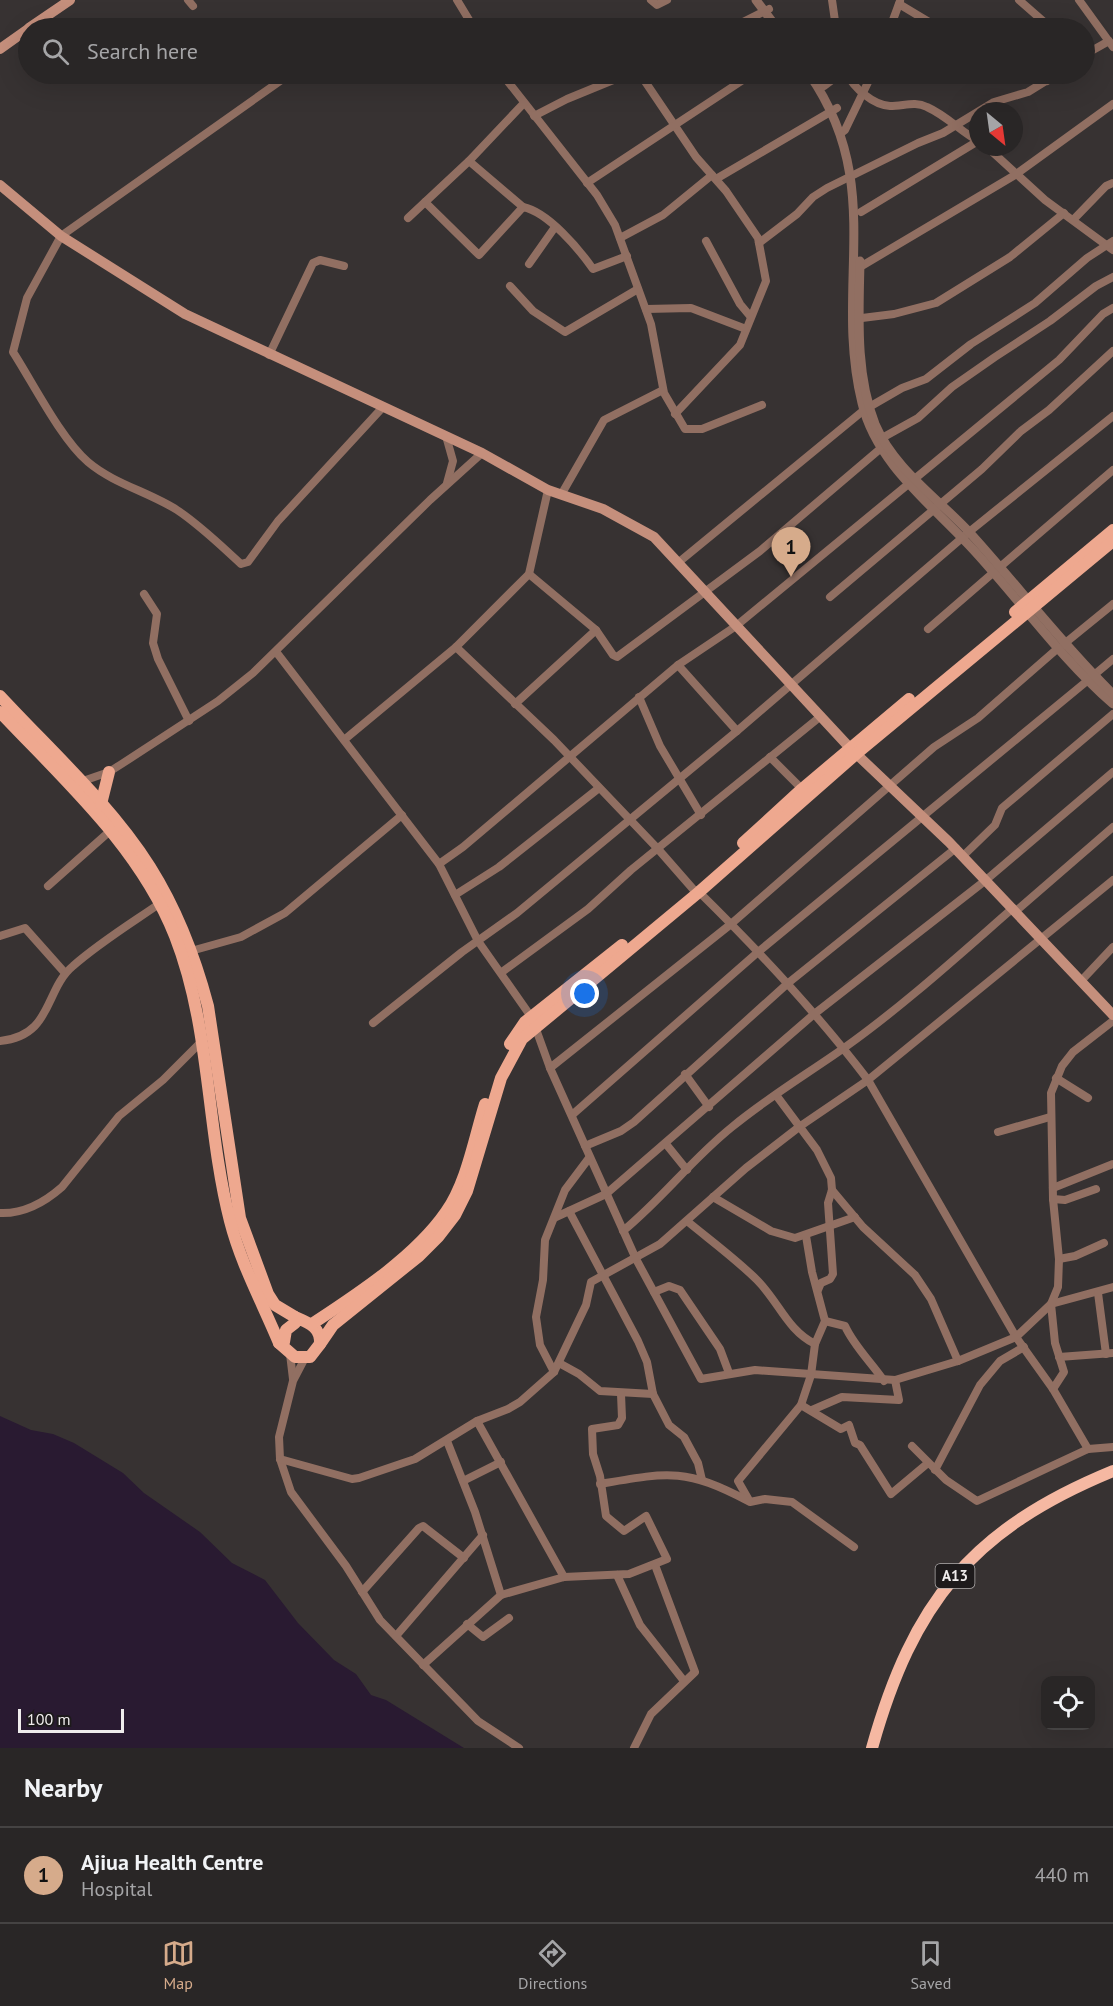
<!DOCTYPE html>
<style>
body{margin:0;font-family:"PT Sans",sans-serif;background:#353232;color:#f1f3f6}
.controls{position:absolute;right:18px;bottom:18px;display:grid;overflow:hidden;border-radius:12px;box-shadow:0 6px 24px #0002}
.controls button{width:54px;height:54px;display:grid;place-items:center;padding:0;border:0;border-bottom:2px solid #454343;background:#292626;color:#f1f3f6;font:30px sans-serif}
.compass{position:absolute;left:969px;top:102px;width:54px;height:54px;border-radius:50%;background:#292626;box-shadow:0 6px 24px #0002;rotate:151deg}
.scale{position:absolute;left:18px;bottom:15px;width:106px;box-sizing:border-box;padding-left:6px;border:3px solid #efecec;border-top:0;font-size:16px;line-height:21px;white-space:nowrap;color:#efecec;-webkit-text-stroke:4px #1d1a1b;paint-order:stroke}
.you{position:absolute;left:585px;top:994px;width:21px;height:21px;margin:-15px;border:4px solid #fff;border-radius:50%;background:#1a73e8;box-shadow:0 0 0 9px #1a73e833}
.badge{display:grid;place-items:center;width:39px;height:39px;border-radius:50%;background:#d6ab8b;color:#111;font-size:20px;font-weight:700}
.pin{position:absolute;translate:-50% -50px;filter:drop-shadow(0 2px 3px #0008)}
.pin::after{content:'';position:absolute;top:32px;width:21px;height:18px;background:inherit;clip-path:polygon(0 0,100% 0,50% 100%)}
.list{margin:0;padding:0;list-style:none}
h2{display:flex;justify-content:space-between;align-items:center;height:78px;margin:0;padding:0 24px;font-size:26px}
h2 small{font-size:20px;font-weight:400;color:#a5a5a7}
.list li{display:grid;grid-template-columns:39px 1fr auto;gap:18px;align-items:center;box-sizing:border-box;height:96px;padding:0 24px;border-top:2px solid #454343}
.list b{display:block;font-size:22px;white-space:nowrap}
.list p{margin:0;font-size:20px;white-space:nowrap;color:#a5a5a7}
.list em{font-size:20px;font-style:normal;color:#a5a5a7}
.icon{flex:none;width:33px;height:33px;fill:none;stroke:currentColor;stroke-width:2;stroke-linecap:round;stroke-linejoin:round}
.map{position:relative;flex:none;width:1113px;height:1748px;overflow:hidden}
.search{position:absolute;background:#292626;box-shadow:0 6px 24px #0002;left:18px;right:18px;top:18px;height:66px;display:flex;align-items:center;gap:15px;box-sizing:border-box;padding:0 21px;border-radius:33px;color:#a5a5a7;font-size:22px}
.sheet{height:174px;background:#292626}
nav{display:flex;justify-content:space-around;align-items:center;box-sizing:border-box;height:84px;border-top:2px solid #454343;background:#292626;font-size:16px;color:#a5a5a7}
nav a{display:grid;justify-items:center;gap:3px}
nav .on{color:#d6ab8b}
.map>svg:first-child{display:block}
</style>
<div class="map">
<svg width="1113" height="1748" viewBox="0 0 1113 1748">
<rect width="100%" height="100%" fill="#373232"/>
<path fill="#291a31" d="M0 1416 31 1430 53 1434 74 1443 123 1473 144 1493 200 1532 232 1563 265 1580 298 1623 334 1660 356 1674 371 1695 386 1700 464 1748H0Z"/>
<g fill="none" stroke-linecap="round" stroke-linejoin="round">
<g stroke="#916f62" stroke-width="8">
<path d="M188 0 193 6"/>
<path d="M457 0 474 28"/>
<path d="M651 0 657 5 667 0"/>
<path d="M832 0 836 28"/>
<path d="M1019 0 1051 28"/>
<path d="M1079 0 1113 47"/>
<path d="M899 4 939 28"/>
<path d="M579 28 599 23 606 28"/>
<path d="M731 28 769 9"/>
<path d="M890 28 900 1"/>
<path d="M1084 55 1109 41"/>
<path d="M290 74 61 236 27 298 13 352C33 383 61 439 88 462 114 484 149 492 177 510 201 526 220 545 241 564L248 562 278 521 383 407"/>
<path d="M502 74 597 195 615 225 651 324 664 393 685 429H702L762 405"/>
<path d="M640 74 696 157 726 191 758 238 766 281 740 345 675 414"/>
<path d="M847 74C854 88 873 105 890 106 904 106 915 101 927 107 947 116 960 131 978 141"/>
<path d="M1033 74 1047 81"/>
<path d="M824 86 840 74"/>
<path d="M534 116 567 99 628 74"/>
<path d="M841 133 845 130 872 74"/>
<path d="M987 147 1045 200 1113 250"/>
<path d="M469 161 523 207"/>
<path d="M716 179 837 108"/>
<path d="M587 183 752 74"/>
<path d="M425 202 479 255 523 207C548 212 579 249 593 269L627 256"/>
<path d="M861 212 978 141"/>
<path d="M408 218 469 161 524 103"/>
<path d="M1073 220 1106 186 1113 183"/>
<path d="M620 238 663 215 712 175"/>
<path d="M706 241 740 304 750 316"/>
<path d="M759 243 797 214 813 197 827 188 918 143 943 133 994 102 1028 92 1057 74"/>
<path d="M529 264 555 227"/>
<path d="M860 267 1015 175 1113 104"/>
<path d="M510 286 533 311 565 332 638 289"/>
<path d="M646 309 691 308 746 329"/>
<path d="M854 319 894 314 936 303 1010 257 1064 213"/>
<path d="M269 355 313 263 320 260 344 266"/>
<path d="M446 436 453 461 447 483"/>
<path d="M882 438 918 418 952 387 995 357 1050 321 1096 286 1113 277"/>
<path d="M561 495 604 420 663 390"/>
<path d="M679 562 864 410 902 388 926 379 971 344 1035 303 1087 258 1113 241"/>
<path d="M1000 567 1113 470"/>
<path d="M529 574 596 630 613 655 617 657 760 551 880 449"/>
<path d="M144 594 157 614 153 643 158 659 189 721"/>
<path d="M830 597 982 469 1021 431 1049 410 1113 351"/>
<path d="M928 629 994 572"/>
<path d="M1064 644 1113 604"/>
<path d="M456 647 554 740 658 849 693 889 699 892C759 951 817 1013 868 1080L1016 1337 1053 1389 1088 1449"/>
<path d="M277 653 439 864 478 941 532 1018 550 1068 636 1259 701 1379 755 1370 895 1380 958 1361 1016 1337 1051 1304 1113 1287"/>
<path d="M678 665 737 731"/>
<path d="M1094 675 1113 659"/>
<path d="M639 697 660 746 701 815"/>
<path d="M515 704 596 630"/>
<path d="M344 740 456 647 529 574 548 490"/>
<path d="M770 757 802 789"/>
<path d="M80 782 109 772 120 765 218 701 253 673 430 500 482 453"/>
<path d="M963 856 995 825 1002 808 1113 714"/>
<path d="M439 864 463 847 678 665 736 626 1059 360 1103 314 1113 308"/>
<path d="M48 886 110 831"/>
<path d="M455 895 499 867 599 788"/>
<path d="M1016 911 1113 827"/>
<path d="M0 936 25 928 65 973"/>
<path d="M191 951 241 937 285 913 402 815"/>
<path d="M502 972 588 909 631 870 821 716"/>
<path d="M1081 981 1113 947"/>
<path d="M373 1023 462 952 517 913 737 731 969 532 1113 416"/>
<path d="M0 1041C53 1036 44 990 73 966 99 943 130 924 159 904"/>
<path d="M550 1068 731 924 934 747 978 718 1057 649"/>
<path d="M685 1074 709 1107"/>
<path d="M1056 1078 1088 1098"/>
<path d="M776 1095 817 1150 831 1178 832 1190 828 1203 833 1274 830 1279 821 1283 818 1290"/>
<path d="M572 1115 758 952 1087 681"/>
<path d="M998 1132 1050 1117"/>
<path d="M666 1144 687 1170"/>
<path d="M585 1146 621 1131 634 1122 787 984 956 848"/>
<path d="M1053 1188 1113 1164"/>
<path d="M832 1190 863 1227 915 1275 931 1299 958 1361"/>
<path d="M713 1197 771 1231 795 1238 855 1217"/>
<path d="M1053 1199 1065 1200 1096 1189"/>
<path d="M569 1211 638 1341 647 1362 653 1394 669 1425 684 1437 698 1463 702 1480"/>
<path d="M0 1213C23 1214 45 1202 62 1187L119 1116 163 1080 203 1040"/>
<path d="M556 1217 606 1194 813 1015 986 880 1113 772"/>
<path d="M687 1221C710 1240 736 1259 757 1280 779 1302 787 1330 815 1344"/>
<path d="M623 1231C663 1198 692 1159 732 1127 767 1098 807 1074 844 1048 903 1006 958 956 1013 908"/>
<path d="M806 1236 812 1272 825 1321 815 1344 811 1375 801 1405 738 1481 750 1502 765 1499 792 1502 854 1547"/>
<path d="M1059 1259 1075 1256 1104 1243"/>
<path d="M654 1292 669 1286 680 1290 720 1349 729 1373"/>
<path d="M1098 1293 1106 1354"/>
<path d="M825 1321 845 1326C854 1346 871 1362 884 1381"/>
<path d="M290 1354 293 1379"/>
<path d="M1059 1357 1113 1353"/>
<path d="M305 1358 293 1381 279 1437 280 1459 291 1492 346 1566 380 1620 478 1721 519 1748"/>
<path d="M559 1363 579 1374 600 1391 653 1394"/>
<path d="M554 1372 540 1345 536 1317 543 1280 545 1240 565 1190 589 1158"/>
<path d="M1053 1389 1064 1372 1055 1343 1051 1304 1058 1287 1059 1259 1053 1199 1051 1093 1062 1066 1073 1052 1113 1021"/>
<path d="M801 1405 841 1429 849 1425 855 1443 860 1445 891 1494 928 1463"/>
<path d="M812 1410 842 1397 899 1400 895 1380"/>
<path d="M477 1421 564 1577"/>
<path d="M447 1441 475 1512 501 1595"/>
<path d="M912 1446 946 1480 977 1501 1088 1449 1113 1447"/>
<path d="M280 1459 352 1479 359 1478 415 1459 477 1421 508 1409 520 1402 554 1372 586 1305 591 1282 660 1244 746 1168 799 1127 868 1080 1113 880"/>
<path d="M935 1470 980 1385 1000 1361 1024 1347"/>
<path d="M463 1481 501 1462"/>
<path d="M600 1484C669 1472 685 1468 748 1501"/>
<path d="M617 1575 640 1625 684 1681"/>
<path d="M362 1592 419 1528 423 1526 464 1558"/>
<path d="M467 1624 483 1637 509 1618"/>
<path d="M396 1636 483 1535"/>
<path d="M423 1665 501 1595 564 1577 629 1574 667 1559 646 1516 624 1531 606 1516 600 1476 593 1454 592 1429 618 1425 622 1418 621 1394"/>
<path d="M634 1748 651 1714 695 1672 655 1565"/>
</g>
<g stroke="#916f62" stroke-width="9">
<path d="M756 0 777 28"/>
<path d="M809 74C887 185 833 285 862 403 877 467 938 509 979 556 1025 607 1061 658 1113 704"/>
<path d="M860 261C859 315 855 373 875 424 894 469 939 499 971 534 1019 587 1062 644 1113 694"/>
</g>
<g stroke="#c58f7c" stroke-width="10">
<path d="M29 28 70 0"/>
<path d="M0 49 28 29"/>
<path d="M0 185 61 236 185 314 482 453 548 490 603 509 654 537 850 748 949 842 1113 1015"/>
</g>
<g stroke="#eea88f" stroke-width="12">
<path d="M1015 612 1113 530"/>
<path d="M0 696C51 751 110 804 150 867 177 910 195 957 208 1006L240 1218 268 1294 275 1305 295 1317"/>
<path d="M0 712C64 780 140 847 175 936 211 1028 206 1127 230 1221 241 1264 262 1302 279 1343"/>
<path d="M101 804 109 772"/>
<path d="M743 843 802 789 909 699"/>
<path d="M510 1044 525 1022 622 945"/>
<path d="M295 1317C309 1323 321 1327 320 1344L310 1357H295L279 1343 284 1342 286 1330 295 1323Z"/>
<path d="M312 1324C356 1295 415 1257 446 1212 467 1182 474 1139 485 1104"/>
<path d="M320 1344 333 1325 419 1256 438 1237 455 1215 467 1191 501 1078 522 1039 699 892 856 754 1113 541"/>
</g>
<path stroke="#f5b8a2" stroke-width="12" d="M872 1748C913 1602 972 1529 1113 1471"/>
</g>
<g text-anchor="middle" stroke-width="4.5" stroke-linejoin="round" paint-order="stroke">
<rect fill="#1d1a1b" stroke="#b0adad" stroke-width="1.5" x="935.5" y="1564" width="39" height="24" rx="4.5"/>
<g font-size="15" font-weight="bold" fill="#efecec">
<text x="955" y="1581">A13</text>
</g>
</g>
</svg>
<div class="controls">
<button><svg class="icon" aria-label="locate" viewBox="0 0 24 24"><circle cx="12" cy="12" r="6"/><path d="M12 2v4M12 18v4M2 12h4M18 12h4"/></svg></button>
</div>
<svg class="compass" viewBox="-18 -18 36 36"><path d="M0-13l5 13h-10z" fill="#e53935"/><path d="M0 13l5-13h-10z" fill="#a5a5a7"/></svg>
<div class="scale">100 m</div>
<div class="you"></div>
<div class="pin badge" style="left:791px;top:577px">1</div>
<div class="search"><svg class="icon" aria-label="search" viewBox="0 0 24 24"><circle cx="10" cy="10" r="6"/><path d="M15 15l6 6"/></svg>Search here</div>
</div>
<section class="sheet">
<h2>Nearby<small></small></h2>
<ul class="list">
<li><span class="badge">1</span><div><b>Ajiua Health Centre</b><p>Hospital</p></div><em>440 m</em></li>
</ul>
</section>
<nav>
<a class="on"><svg class="icon" aria-label="map" viewBox="0 0 24 24"><path d="M3 6l6-2 6 2 6-2v14l-6 2-6-2-6 2zM9 4v14M15 6v14"/></svg>Map</a>
<a><svg class="icon" aria-label="directions" viewBox="0 0 24 24"><path d="M12 3l9 9-9 9-9-9zM9 14v-3h6M13 9l2 2-2 2"/></svg>Directions</a>
<a><svg class="icon" aria-label="saved" viewBox="0 0 24 24"><path d="M7 4h10v16l-5-4-5 4z"/></svg>Saved</a>
</nav>
